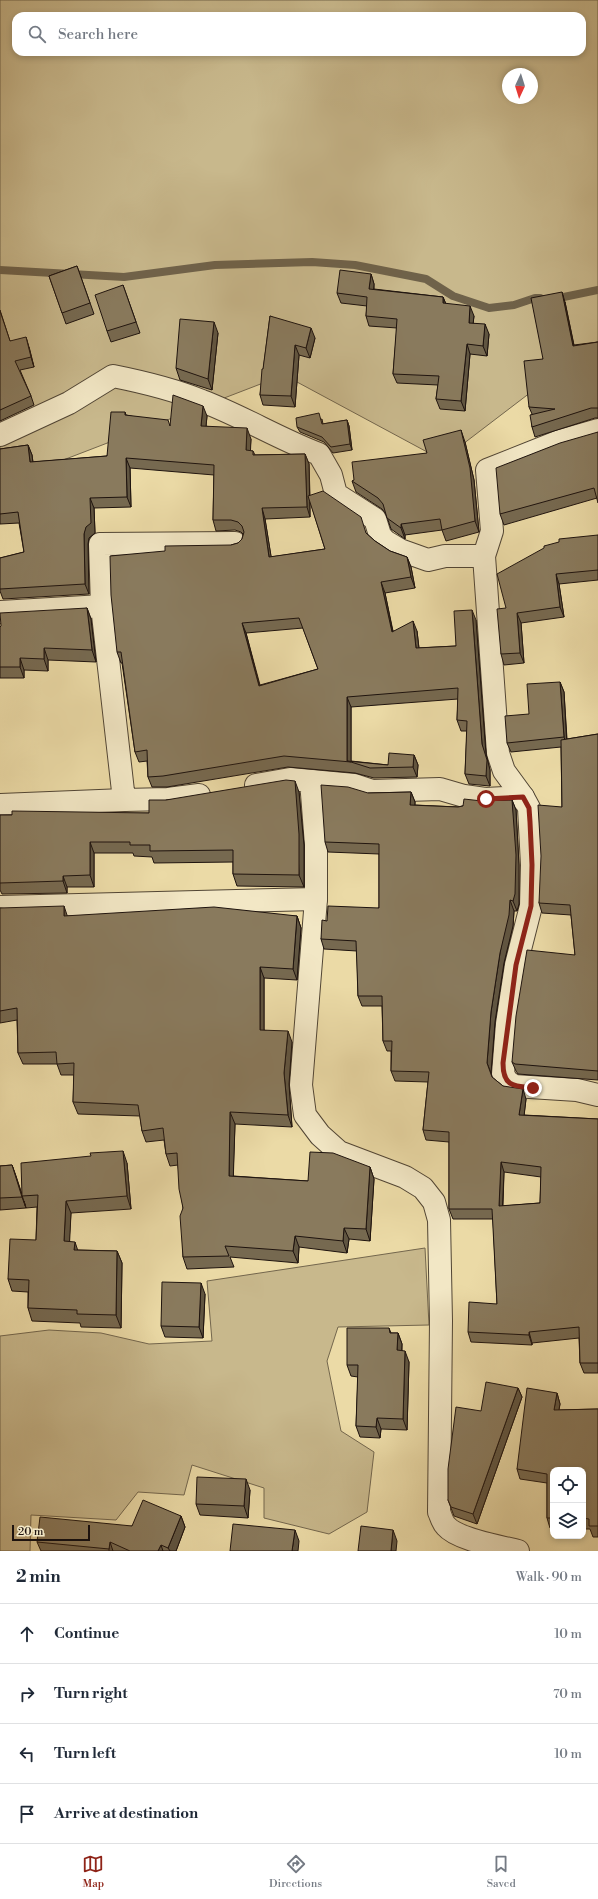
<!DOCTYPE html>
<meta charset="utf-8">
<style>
body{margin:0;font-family:"Libre Bodoni",serif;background:#f6f6f7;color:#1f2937}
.controls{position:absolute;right:12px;bottom:12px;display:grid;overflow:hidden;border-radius:8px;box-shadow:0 2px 6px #0003}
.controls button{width:36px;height:36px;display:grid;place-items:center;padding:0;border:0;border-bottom:1px solid #e0e1e3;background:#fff;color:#1f2937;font:20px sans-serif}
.compass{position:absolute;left:502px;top:68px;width:36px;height:36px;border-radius:50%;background:#fff;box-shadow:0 2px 6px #0003;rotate:184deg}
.scale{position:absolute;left:12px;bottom:10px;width:78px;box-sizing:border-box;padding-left:4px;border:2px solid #1e130e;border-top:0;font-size:11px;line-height:14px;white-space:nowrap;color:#1e130e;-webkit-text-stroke:3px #f2e7c5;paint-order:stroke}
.stop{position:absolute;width:12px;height:12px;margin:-9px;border:3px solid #8f2418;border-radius:50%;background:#fff}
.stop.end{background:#8f2418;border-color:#fff;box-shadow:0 1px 4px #0008}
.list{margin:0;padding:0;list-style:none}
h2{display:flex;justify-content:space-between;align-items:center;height:52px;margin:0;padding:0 16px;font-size:17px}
h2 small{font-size:13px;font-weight:400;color:#747a83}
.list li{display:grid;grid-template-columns:26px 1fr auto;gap:12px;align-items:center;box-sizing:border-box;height:60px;padding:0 16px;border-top:1px solid #e0e1e3}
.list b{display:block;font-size:15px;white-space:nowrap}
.list em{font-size:13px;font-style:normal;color:#747a83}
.icon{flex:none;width:22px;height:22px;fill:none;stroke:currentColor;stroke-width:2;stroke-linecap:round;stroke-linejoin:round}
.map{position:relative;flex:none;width:598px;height:1551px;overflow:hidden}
.search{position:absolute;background:#fff;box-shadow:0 2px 6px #0003;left:12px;right:12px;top:12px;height:44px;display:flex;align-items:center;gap:10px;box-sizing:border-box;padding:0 14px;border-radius:12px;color:#747a83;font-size:15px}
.sheet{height:292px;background:#fff}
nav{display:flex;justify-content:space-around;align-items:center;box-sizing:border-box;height:56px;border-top:1px solid #e0e1e3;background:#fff;font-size:11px;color:#747a83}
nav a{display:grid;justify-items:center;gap:2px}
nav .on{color:#8f2418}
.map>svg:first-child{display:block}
</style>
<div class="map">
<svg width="598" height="1551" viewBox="0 0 598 1551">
<rect width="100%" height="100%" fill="#ebdaa6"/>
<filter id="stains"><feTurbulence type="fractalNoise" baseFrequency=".005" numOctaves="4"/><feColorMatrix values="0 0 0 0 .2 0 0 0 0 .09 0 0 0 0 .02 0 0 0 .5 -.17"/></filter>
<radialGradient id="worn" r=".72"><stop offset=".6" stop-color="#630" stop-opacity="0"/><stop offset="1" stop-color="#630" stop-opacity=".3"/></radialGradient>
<g fill="#c8b88c" stroke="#73664d" fill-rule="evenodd">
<path d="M0 0H598V341L442 460 284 375 32 472 0 463ZM16 16H582V52H16ZM508 74H532V98H508Z"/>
<path d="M425 1248 429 1325 338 1327 327 1361 341 1431 374 1452 367 1512 329 1534 264 1518V1488L192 1465 184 1495 138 1492 116 1520 31 1515 30 1551H0V1336L49 1330 101 1333 149 1344 212 1341 207 1281Z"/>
</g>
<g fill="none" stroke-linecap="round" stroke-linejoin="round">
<g stroke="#6f624a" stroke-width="8">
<path d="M0 270 124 277 215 265 312 262 355 265 426 279 453 296 489 308 514 305 535 298H540"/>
<path d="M554 299 598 290"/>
</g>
<defs>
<g id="minor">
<path d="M598 430 560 441 487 470 492 531 484 556 498 753 504 771 523 797 529 808 532 865 531 906 516 965 507 1024 503 1074 507 1081 514 1086 577 1090 598 1095"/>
<path d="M0 435 69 403 113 376C143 382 173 389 202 401 242 416 279 439 319 454L331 475 336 494 375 519 380 535 385 541 400 550 428 560 445 556H484"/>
<path d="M0 612 102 606"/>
<path d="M311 781 354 785 372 791 440 789 464 796 485 799 523 797"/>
<path d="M256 785 290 779 311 781 316 845V899L301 1085 305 1115 320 1135 339 1152 405 1177 423 1188 434 1202 439 1220 441 1321 439 1512C441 1516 442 1522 446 1526 458 1540 499 1546 518 1551"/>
<path d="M199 795 168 799 124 800 102 606 100 544 235 543"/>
<path d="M0 805 124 800"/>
<path d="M0 907 316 899"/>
</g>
</defs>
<use href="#minor" stroke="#514534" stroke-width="24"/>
<use href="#minor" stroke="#f2e7c5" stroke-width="22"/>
</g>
<g fill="#766950" stroke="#1e130e" fill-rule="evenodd">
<path d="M77 266 94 314 66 324 49 276Z"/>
<path d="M371 274 374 284V289L443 297 446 304 474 316 473 323 489 334 487 356 470 354 465 411 440 409 436 399 438 385 397 383 393 374 397 328 369 326 366 316 367 306 341 303 337 293Z"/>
<path d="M123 285 140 333 111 342 107 331Z"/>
<path d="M565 302 574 345 598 342V418H595L535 437 532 427V414L529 407 543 359Z"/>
<path d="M0 310 10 341 29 347 34 367 20 370 31 396 34 405 0 421Z"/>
<path d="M270 316 315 338 310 358 299 355 295 407 263 405 260 395Z"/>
<path d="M218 333 212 390 180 380 176 368Z"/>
<path d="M125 412 126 415 170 425 207 416 206 426 251 439 250 451H253L255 455 305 454 309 464 310 496 366 533 375 541 390 551 407 557 411 567 415 588 385 593 393 631H417L419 648 456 646 476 620 486 754 490 770V786L469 784 465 774 467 731H461L457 720 458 699 351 707V761L388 765 414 755 418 765 417 777 374 778 355 773 288 767 167 787H152L148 777 147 761 139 762 135 752 122 663H121L117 652 231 545 238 543 242 539 243 534 241 532 235 530 216 531 213 520 214 475 130 468 131 507 94 508 95 533 89 538 88 544 89 594 3 599 0 591V558L24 552 19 523 0 524V449L28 445 32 455 33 462 107 456ZM310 501 325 549 271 557 265 519 310 517ZM303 628 318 669 260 685 246 633Z"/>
<path d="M322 419 323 424 347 420 349 426 352 450 333 453 324 442 300 432 297 427Z"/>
<path d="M598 432 597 498 504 525 500 514Z"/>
<path d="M465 442 474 480 479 532 446 541 442 530 405 535V539L391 529 386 514 382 509 356 492 352 481 427 453Z"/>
<path d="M598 535V580L559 584 564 617 521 623 524 663 504 665 501 654 506 608Z"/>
<path d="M87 608 91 619 96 662 48 660V671L24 670V678H0V627Z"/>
<path d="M560 682 564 692 567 739 598 734V1080L518 1074 516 1071 512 1062 575 955 571 915 542 913 539 903 562 807 561 747 511 752 507 743 529 714Z"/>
<path d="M299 792 304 845V887L237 886 233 874V862L154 863 152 857 134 856 133 853H94V887H67V893L2 894 0 890V815L149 813 166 800Z"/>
<path d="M411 792 415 802V805L458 807 482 801 512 800 516 810 519 865V904L517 911H514L513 926 504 963 495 1022 491 1072 492 1077 503 1086 526 1099 524 1115 598 1119V1373H584L580 1363 579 1338 532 1343V1345L471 1342 468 1332 497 1304 493 1219H453L449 1209V1142L426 1140 423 1130 428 1082 395 1081 391 1071V1051H387L383 1041 382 1006H362L358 996 357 951 324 949 321 939 327 921 379 908V854L328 852 325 842 368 793ZM504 1172 541 1177 540 1203 503 1206Z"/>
<path d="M0 908 67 916H297L301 928 297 980 264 978V1030L292 1042 289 1084 292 1127 235 1124 233 1176 308 1181 370 1167 374 1179 370 1241 349 1239 347 1253 299 1247 298 1263 230 1257 234 1267 187 1269 183 1257V1208L178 1165 170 1166 166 1154 164 1140 146 1142 142 1131 140 1116 78 1114 73 1102 74 1075H61L57 1064H23L18 1053 17 1020 0 1023Z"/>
<path d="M127 1163 131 1209 71 1213 69 1242 78 1250 117 1251 122 1263 121 1328 81 1327 80 1323 32 1321 28 1308V1292L12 1291 8 1279 36 1240 37 1207 26 1208 24 1201 26 1208 0 1210V1166L12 1165 22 1194Z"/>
<path d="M205 1294 203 1338 165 1337 161 1326Z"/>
<path d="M389 1328 391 1333H398L402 1344V1350L409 1362 407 1430 381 1429 380 1438 360 1437 356 1426 358 1377 351 1376 347 1365Z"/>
<path d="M518 1388 522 1397 477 1524 454 1516 448 1500 481 1411Z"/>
<path d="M557 1393 560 1404 559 1410 598 1409V1537H593L590 1529H583V1470H553V1528H550L547 1518V1483L520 1479 517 1469Z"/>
<path d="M250 1490 248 1518 200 1515 196 1504Z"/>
<path d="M181 1516 185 1527 176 1551H41L37 1542 132 1526Z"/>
</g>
<g fill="#605541" stroke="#1e130e">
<path d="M371 274 374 284 373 299 369 289Z"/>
<path d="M562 292 565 302 576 356 573 346Z"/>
<path d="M443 297 447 307 443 303Z"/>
<path d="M470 306 474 316 472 333 469 323Z"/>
<path d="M214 322 218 333 212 390 208 379Z"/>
<path d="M485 324 489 334 487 356 483 346Z"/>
<path d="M311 328 315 338 310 358 306 348Z"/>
<path d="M26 337 29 347 34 367 31 357Z"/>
<path d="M467 344 470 354 465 411 461 401Z"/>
<path d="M295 345 299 355 295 407 291 396Z"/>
<path d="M203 406 207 416 205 436 201 426Z"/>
<path d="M347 420 349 426 352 450 350 444Z"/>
<path d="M247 428 251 439 250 461 246 450Z"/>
<path d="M461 430 465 442 474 480 479 532 475 521Z"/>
<path d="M28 445 32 455 34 472 30 462Z"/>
<path d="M305 454 309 464 310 517 307 507Z"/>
<path d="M126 458 130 468 131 507 127 497Z"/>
<path d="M90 498 94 508 95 533 89 538 88 544 89 594 85 584 84 534Z"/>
<path d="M262 508 265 519 273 568 269 557Z"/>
<path d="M401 524 405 535V539L401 528Z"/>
<path d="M407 557 411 567 415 588 411 577Z"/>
<path d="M556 574 559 584 564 617 560 607Z"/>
<path d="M381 582 385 593 395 643 392 632Z"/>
<path d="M87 608 91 619 96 662 92 650Z"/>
<path d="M472 610 476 620 486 754 490 770V786L486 776 482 744Z"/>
<path d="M517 613 521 623 524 663 520 653Z"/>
<path d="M413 621 417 631 420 658 416 648Z"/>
<path d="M242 623 246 633 262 696 259 686Z"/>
<path d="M44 648 48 660V671L44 659Z"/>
<path d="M20 658 24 670V678L20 667Z"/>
<path d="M560 682 564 692 567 746 564 737Z"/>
<path d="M347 697 351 707V762L347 761Z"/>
<path d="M414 755 418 765 417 777 413 767Z"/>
<path d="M295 781 299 792 304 845V887L299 875Z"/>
<path d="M411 792 415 802 414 815 410 805Z"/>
<path d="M512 800 516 810 519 865V904L517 911 513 901Z"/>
<path d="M90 842 94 853V887L90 875Z"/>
<path d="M63 876 67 887V893L63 881Z"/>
<path d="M510 900 514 911 513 926 504 963 495 1022 491 1073 487 1063 491 1012 500 953Z"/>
<path d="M64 906 68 918 64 916Z"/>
<path d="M297 916 301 928 297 980 293 969Z"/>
<path d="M260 967 264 978V1041L260 1030Z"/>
<path d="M288 1031 292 1042 289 1084 292 1127 288 1115 284 1073Z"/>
<path d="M523 1089 526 1099 523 1125 519 1115Z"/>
<path d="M230 1112 235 1124 233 1187 229 1176Z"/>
<path d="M123 1151 127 1163 131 1209 127 1196Z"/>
<path d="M501 1162 504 1172 502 1216 499 1206Z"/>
<path d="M12 1165 16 1176 26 1208 22 1197Z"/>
<path d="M370 1167 374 1179 370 1241 366 1229Z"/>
<path d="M66 1201 71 1213 69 1254 64 1241Z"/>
<path d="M344 1228 349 1239 347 1253 343 1241Z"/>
<path d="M295 1236 299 1247 298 1263 293 1251Z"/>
<path d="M75 1242 79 1254 74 1250Z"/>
<path d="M117 1251 122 1263 121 1328 116 1315Z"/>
<path d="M201 1283 205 1294 203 1338 199 1327Z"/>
<path d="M529 1332 532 1343V1345L529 1335Z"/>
<path d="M398 1333 402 1344 401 1361 397 1350Z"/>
<path d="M405 1351 409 1362 407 1430 403 1419Z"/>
<path d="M518 1388 522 1397 477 1524 473 1514Z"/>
<path d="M557 1393 560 1404 557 1420 554 1410Z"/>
<path d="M377 1418 381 1429 380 1438 376 1427Z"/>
<path d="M246 1479 250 1490 248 1518 244 1506Z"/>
<path d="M181 1516 185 1527 176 1551H170L168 1548Z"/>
<path d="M295 1530 299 1541 298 1551H292Z"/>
<path d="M393 1530 397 1541 396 1551H391Z"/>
<path d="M110 1542 113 1551H109V1549Z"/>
<path d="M161 1545 163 1551H158Z"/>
</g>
<g fill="#897a5d" stroke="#1e130e" fill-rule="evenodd">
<path d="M77 266 90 303 62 313 49 276Z"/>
<path d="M340 270 371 274 369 289 443 297V303L470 306 469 323 485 324 483 346 467 344 461 401 436 399 439 376 393 374 397 319 366 316 367 297 337 293Z"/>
<path d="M123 285 136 322 107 331 95 295Z"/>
<path d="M562 292 573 346 598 342V408H591L532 427 530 415 555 409 529 407 524 361 543 359 531 298Z"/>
<path d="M0 311 10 341 26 337 31 357 15 361 31 396 0 410Z"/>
<path d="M270 316 311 328 306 348 295 345 291 396 260 395 262 369H263Z"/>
<path d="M180 319 214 322 208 379 176 368Z"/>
<path d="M173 395 203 406 201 426 247 428 246 450 253 451V455L305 454 307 507 262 508 269 557 325 549 308 496 323 491 361 517 366 533 375 541 390 551 407 557 411 577 381 582 392 632 413 621 416 648 456 646 454 611 472 610 482 744 487 760 486 776 465 774 467 721 457 720 458 688 347 697V761L388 765 389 753 414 755 413 767 370 768 351 762 284 756 163 776 148 777 147 750 135 752 121 652H117L111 595 110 556 165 551V546L231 545 238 543 242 539 244 532 242 526 238 522 231 520H213L214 465 126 458 127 497 90 498 91 523 86 527 84 534 85 584 0 589V558L24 552 18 512 0 514V449L28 445 30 462 107 456 111 412H125V415L168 420 170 426ZM299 618 318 669 259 686 242 623Z"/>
<path d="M319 413 322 424 347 420 350 444 331 447 322 437 297 427 296 418Z"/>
<path d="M461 430 470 468 475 521 442 530 440 519 401 524V528L387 518 383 504 378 498 352 481 354 480 352 462 427 453 423 440Z"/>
<path d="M598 432V503L594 488 500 514 496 468 560 443Z"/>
<path d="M598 535V570L556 574 560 607 517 613 520 653 501 654 497 609 506 608 497 574 544 548V546L559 542V539Z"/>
<path d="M87 608 92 650 44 648V659L20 658V667H0V627L1 626 0 613Z"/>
<path d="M560 682 564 737 507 743 505 716 529 714 527 684Z"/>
<path d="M598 734V1071L515 1064 512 1062 516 1016 527 950 575 955 570 905 539 903 541 856 538 805 562 807 561 740Z"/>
<path d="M286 780 295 781 299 834V875L233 874V850L150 851V845H130V842H90V875L63 876V881L0 883V815H12V811L149 813V800H166Z"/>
<path d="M321 785 348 787 368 793 411 792 410 805 458 807 463 806 464 799 482 801 512 800 516 855 515 894 513 901 510 900 509 915 500 953 491 1012 487 1063 492 1077 503 1086 523 1089 519 1115 598 1119V1363H580L579 1327 529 1332V1335L468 1332 469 1302 497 1304 492 1209H449V1132L423 1130 429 1072 391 1071 392 1041H383L382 996H358L356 941 321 939 322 920 327 921 328 906 379 908V844L325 842ZM501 1162 541 1167 540 1203 499 1206Z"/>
<path d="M64 906V916L214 907 297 916 293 969 260 967V1030L288 1031 284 1073 288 1115 230 1112 229 1176 308 1181 310 1152 333 1153 370 1167 366 1229 344 1228 343 1241 295 1236 293 1251 225 1246 229 1256 183 1257 180 1216 183 1208 179 1189 177 1153 166 1154 163 1128 142 1131 138 1105 73 1102 74 1063 57 1064 56 1052 18 1053 17 1008 0 1011V908Z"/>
<path d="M123 1151 127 1196 66 1201 64 1241 75 1242 74 1250 117 1251 116 1315 77 1314V1310L28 1308 29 1280 8 1279 10 1239 36 1240 38 1195 22 1196 21 1163 91 1156 90 1153Z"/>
<path d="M12 1165 22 1197 0 1198V1166Z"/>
<path d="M162 1282 201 1283 199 1327 161 1326Z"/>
<path d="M347 1328H389L390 1333H398L397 1350 405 1351 403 1419 377 1418 376 1427 356 1426 358 1365H347Z"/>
<path d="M486 1382 518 1388 473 1514 451 1507 448 1500V1469L456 1407 481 1411Z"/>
<path d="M527 1388 557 1393 554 1410 598 1409V1526H589V1519L583 1518V1470H553V1518H547V1474L517 1469Z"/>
<path d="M197 1477 246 1479 244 1506 196 1504Z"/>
<path d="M143 1500 181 1516 168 1548 161 1545 158 1551H130L110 1542 109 1549 37 1542 40 1517 132 1526Z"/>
<path d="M233 1524 295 1530 292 1551H230Z"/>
<path d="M361 1526 393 1530 391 1551H358Z"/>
</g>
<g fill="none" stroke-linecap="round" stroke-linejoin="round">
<path stroke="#8f2418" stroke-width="5" d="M486 799 523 797 529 808 530 822 532 865 531 906 516 965 503 1063C503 1087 514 1086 533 1088"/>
</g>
<rect width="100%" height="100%" filter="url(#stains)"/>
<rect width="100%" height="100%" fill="url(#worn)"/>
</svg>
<div class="controls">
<button><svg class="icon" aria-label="locate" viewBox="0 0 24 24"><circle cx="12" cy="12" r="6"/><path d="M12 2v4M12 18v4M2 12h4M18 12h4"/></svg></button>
<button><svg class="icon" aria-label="layers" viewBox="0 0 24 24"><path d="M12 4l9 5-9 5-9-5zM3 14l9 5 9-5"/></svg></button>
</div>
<svg class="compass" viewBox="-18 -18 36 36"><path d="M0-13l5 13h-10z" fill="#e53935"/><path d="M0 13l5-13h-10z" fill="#747a83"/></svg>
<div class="scale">20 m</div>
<div class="stop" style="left:486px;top:799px"></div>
<div class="stop end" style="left:533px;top:1088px"></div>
<div class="search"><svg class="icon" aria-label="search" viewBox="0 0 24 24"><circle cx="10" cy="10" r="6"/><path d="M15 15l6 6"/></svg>Search here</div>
</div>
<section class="sheet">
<h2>2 min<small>Walk · 90 m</small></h2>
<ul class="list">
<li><svg class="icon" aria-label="ahead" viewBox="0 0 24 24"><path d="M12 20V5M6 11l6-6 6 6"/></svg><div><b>Continue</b></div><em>10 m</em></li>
<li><svg class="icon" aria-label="right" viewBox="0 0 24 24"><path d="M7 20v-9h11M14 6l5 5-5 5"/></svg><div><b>Turn right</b></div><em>70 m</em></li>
<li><svg class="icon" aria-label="left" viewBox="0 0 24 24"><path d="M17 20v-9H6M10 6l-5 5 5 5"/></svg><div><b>Turn left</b></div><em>10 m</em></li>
<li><svg class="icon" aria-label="arrive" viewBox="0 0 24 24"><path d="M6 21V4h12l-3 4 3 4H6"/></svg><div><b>Arrive at destination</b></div></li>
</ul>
</section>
<nav>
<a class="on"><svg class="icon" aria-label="map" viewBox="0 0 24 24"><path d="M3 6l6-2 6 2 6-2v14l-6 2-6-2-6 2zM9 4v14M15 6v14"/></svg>Map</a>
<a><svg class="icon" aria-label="directions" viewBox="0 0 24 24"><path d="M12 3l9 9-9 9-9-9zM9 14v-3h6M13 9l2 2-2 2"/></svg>Directions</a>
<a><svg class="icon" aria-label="saved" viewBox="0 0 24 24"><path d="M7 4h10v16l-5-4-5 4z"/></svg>Saved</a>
</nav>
